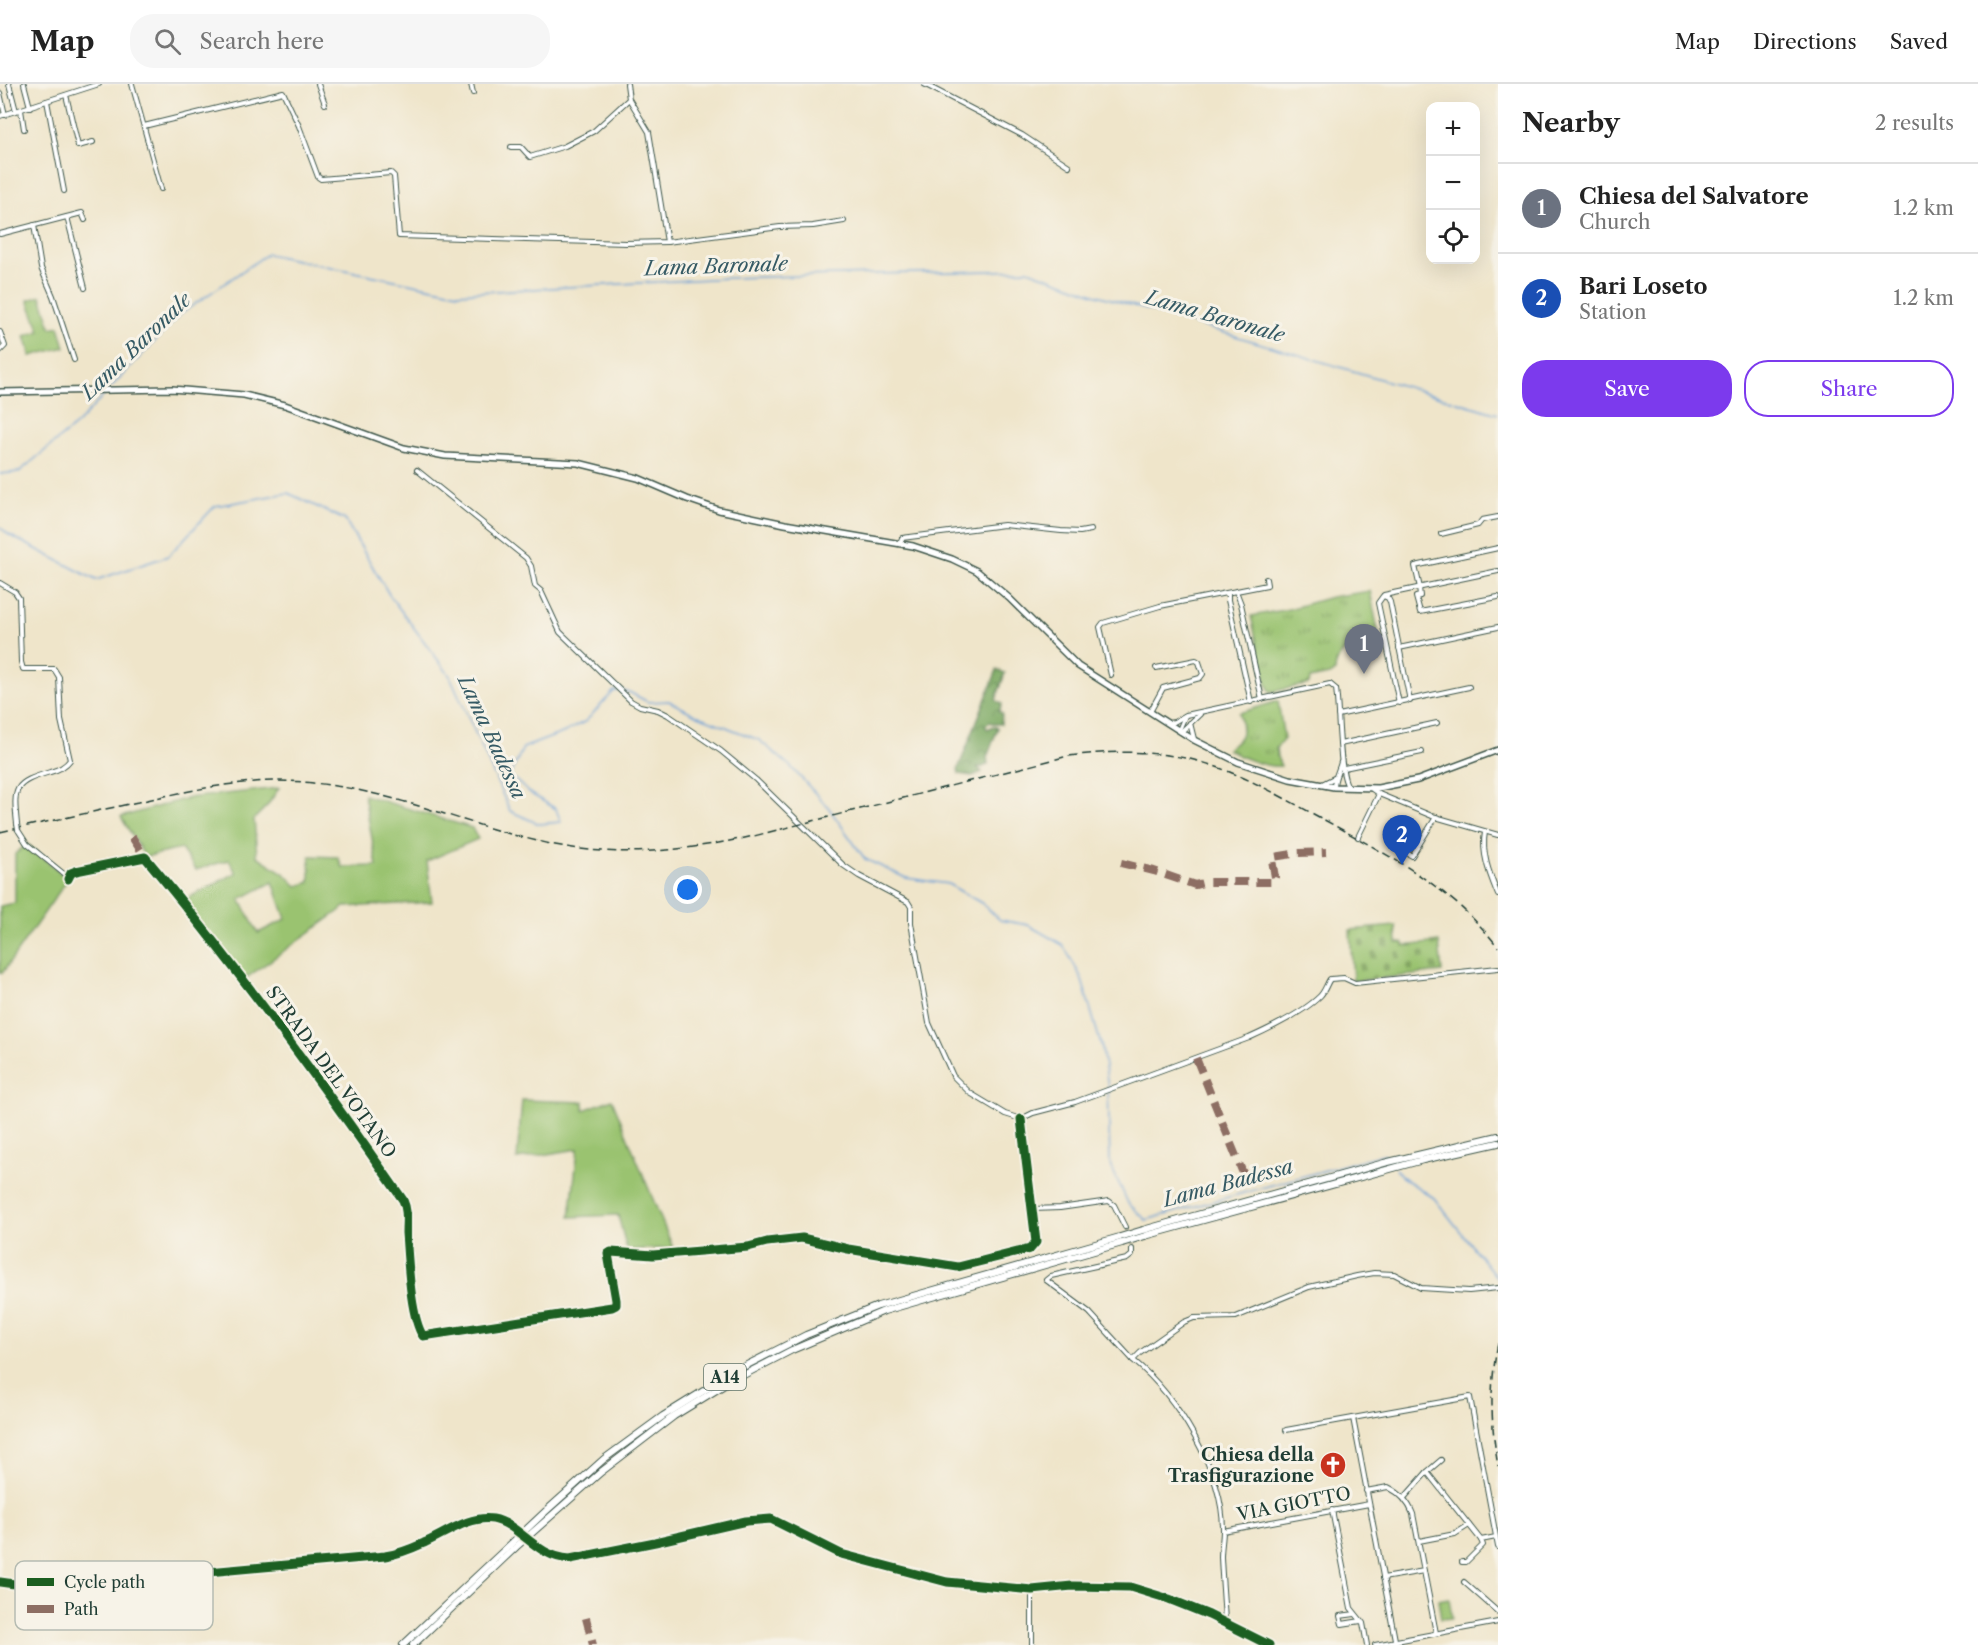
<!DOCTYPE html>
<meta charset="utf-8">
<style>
body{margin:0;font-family:"Libre Caslon Text",serif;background:#f6f6f6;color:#222}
.controls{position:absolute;right:18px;top:18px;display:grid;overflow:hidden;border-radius:12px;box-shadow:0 6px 24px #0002}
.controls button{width:54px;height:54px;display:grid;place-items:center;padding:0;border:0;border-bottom:2px solid #e0e0e0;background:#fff;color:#222;font:30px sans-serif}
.you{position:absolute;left:688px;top:806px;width:21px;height:21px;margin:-15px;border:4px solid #fff;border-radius:50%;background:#1a73e8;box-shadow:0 0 0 9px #1a73e833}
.badge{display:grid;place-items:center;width:39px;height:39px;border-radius:50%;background:#7c3aed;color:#fff;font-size:20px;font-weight:700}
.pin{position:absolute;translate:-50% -50px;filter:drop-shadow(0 2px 3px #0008)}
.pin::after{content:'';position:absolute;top:32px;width:21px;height:18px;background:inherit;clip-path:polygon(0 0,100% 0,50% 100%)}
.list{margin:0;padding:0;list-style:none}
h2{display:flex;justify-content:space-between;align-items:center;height:78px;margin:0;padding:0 24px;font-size:26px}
h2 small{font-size:20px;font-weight:400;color:#767676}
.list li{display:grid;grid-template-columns:39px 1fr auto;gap:18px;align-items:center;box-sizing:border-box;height:90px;padding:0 24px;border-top:2px solid #e0e0e0}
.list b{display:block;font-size:22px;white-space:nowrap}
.list p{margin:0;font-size:20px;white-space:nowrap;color:#767676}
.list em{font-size:20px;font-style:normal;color:#767676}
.actions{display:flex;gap:12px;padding:18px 24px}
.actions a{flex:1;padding:14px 0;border:2px solid #7c3aed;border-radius:24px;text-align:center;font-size:21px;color:#7c3aed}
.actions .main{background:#7c3aed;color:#fff}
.icon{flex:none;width:33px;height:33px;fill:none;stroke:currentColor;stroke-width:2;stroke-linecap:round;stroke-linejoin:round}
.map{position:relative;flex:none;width:1498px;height:1561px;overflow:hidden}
header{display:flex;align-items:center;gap:36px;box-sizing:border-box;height:84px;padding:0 30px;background:#fff;border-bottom:2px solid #e0e0e0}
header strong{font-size:28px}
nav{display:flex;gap:33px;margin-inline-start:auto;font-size:21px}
.search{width:420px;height:54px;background:#f6f6f6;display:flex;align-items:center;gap:15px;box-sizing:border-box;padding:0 21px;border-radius:24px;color:#767676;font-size:22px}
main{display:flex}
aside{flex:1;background:#fff}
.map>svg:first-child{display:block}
</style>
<header>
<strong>Map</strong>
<div class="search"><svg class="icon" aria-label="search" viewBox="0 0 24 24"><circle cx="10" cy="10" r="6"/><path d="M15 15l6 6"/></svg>Search here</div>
<nav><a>Map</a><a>Directions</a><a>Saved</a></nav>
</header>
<main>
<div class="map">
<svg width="1498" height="1561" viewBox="0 0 1498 1561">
<defs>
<pattern id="forest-crowns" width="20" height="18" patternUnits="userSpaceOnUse" patternTransform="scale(1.5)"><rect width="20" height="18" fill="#7ba962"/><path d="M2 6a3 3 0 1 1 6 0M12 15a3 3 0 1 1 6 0" fill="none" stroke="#648b52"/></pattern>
<pattern id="cemetery-stones" width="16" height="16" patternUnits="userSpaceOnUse" patternTransform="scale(1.5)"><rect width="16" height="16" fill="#9ac36f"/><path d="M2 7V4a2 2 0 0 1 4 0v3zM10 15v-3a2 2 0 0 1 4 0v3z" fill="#7da05c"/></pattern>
<pattern id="park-tufts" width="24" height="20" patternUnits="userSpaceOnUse" patternTransform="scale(1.5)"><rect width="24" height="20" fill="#9ac36f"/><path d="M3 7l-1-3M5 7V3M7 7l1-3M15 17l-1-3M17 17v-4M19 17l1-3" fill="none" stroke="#7da05c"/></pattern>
</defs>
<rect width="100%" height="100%" fill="#f7f3e8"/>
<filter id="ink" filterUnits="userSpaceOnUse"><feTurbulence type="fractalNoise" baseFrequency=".0167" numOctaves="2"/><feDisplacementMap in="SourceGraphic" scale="12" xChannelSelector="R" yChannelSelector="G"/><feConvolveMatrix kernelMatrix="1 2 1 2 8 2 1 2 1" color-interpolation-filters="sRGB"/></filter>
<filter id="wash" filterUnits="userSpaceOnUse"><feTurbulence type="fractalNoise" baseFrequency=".008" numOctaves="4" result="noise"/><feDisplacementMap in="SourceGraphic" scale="24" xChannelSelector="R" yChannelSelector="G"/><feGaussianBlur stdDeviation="1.35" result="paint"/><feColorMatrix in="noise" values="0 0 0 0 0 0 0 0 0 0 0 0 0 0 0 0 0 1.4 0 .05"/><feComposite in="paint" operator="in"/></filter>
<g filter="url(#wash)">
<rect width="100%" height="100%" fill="#efe5ca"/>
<g fill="#9ac36f" stroke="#5c8052" stroke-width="1.5" fill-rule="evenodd">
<path d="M41 212 51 244 59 242 65 263 31 272 25 252 40 247 28 216Z"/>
<path d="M279 704 267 722 254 735 257 772 285 790 297 802 310 798V772L338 773 342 783 377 782 364 711 472 744 478 755 427 777 432 818 345 823 242 897 182 817 236 789 229 776 196 786 181 765 145 773 121 733 188 714ZM273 798 286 835 258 849 240 815Z"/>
<path d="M27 760 68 795 3 888 0 889V822L15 819V770Z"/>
<path d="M612 1015 673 1164 627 1166 618 1131 570 1133 578 1065 517 1075 522 1016 584 1018V1026Z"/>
<path d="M1449 1514 1452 1534 1441 1535 1438 1516Z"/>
</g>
<path fill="url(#forest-crowns)" stroke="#4d734b" stroke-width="1.5" d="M997 586 1005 589 996 616 1002 620 999 628 1002 629 1001 640H995L990 638 985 642 988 645 993 642 998 644 987 673 988 680 983 683H977L982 688 972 692 959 690 958 685Z"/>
<path fill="url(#cemetery-stones)" stroke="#5c8052" stroke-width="1.5" d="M1396 842 1397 859H1404V862L1439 858 1442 888 1353 897 1350 846Z"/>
<g fill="url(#park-tufts)" stroke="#5c8052" stroke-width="1.5">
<path d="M1370 507 1380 557C1359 555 1336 564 1335 588L1329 591 1310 595 1309 600 1270 608 1266 598 1251 532 1289 525 1331 513Z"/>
<path d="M1278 617 1284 655 1276 664 1277 673 1281 682C1266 684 1240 673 1227 665 1245 653 1244 649 1239 629Z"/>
</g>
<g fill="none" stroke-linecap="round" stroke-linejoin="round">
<g stroke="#679ed5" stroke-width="1.5">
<path d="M111 303 182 229 267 170 458 209 728 194 1028 186 1094 210 1498 330"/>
<path d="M0 390 19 388 77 340 106 309"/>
<path d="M0 443 9 451 96 496 168 472 215 422 288 409 345 436 390 512 450 592 510 727 539 740 561 738 556 725 528 708 510 691 523 664 565 648 586 637 614 607H618"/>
<path d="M622 607 629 608 648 618 669 617 696 631 759 656 790 682 828 723 865 775 906 794 948 800 983 820 1000 836 1028 841 1063 861 1081 893 1102 964 1108 1002 1110 1080 1128 1119 1146 1136 1384 1070 1389 1076"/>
<path d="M1396 1085 1402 1093 1434 1114 1498 1195"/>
</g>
</g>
</g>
<g filter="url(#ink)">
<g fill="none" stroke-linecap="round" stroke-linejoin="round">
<path stroke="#c5c3ac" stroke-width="4" stroke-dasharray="4 2" stroke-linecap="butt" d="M1125 1143 1132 1165"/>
<defs>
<g id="minor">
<path d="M9 0 16 27"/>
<path d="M24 0 30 23"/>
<path d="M132 0 161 105"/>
<path d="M318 0 325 20"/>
<path d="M471 0 473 9"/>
<path d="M924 0 1022 51 1069 82"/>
<path d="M0 9 5 31"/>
<path d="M66 11 78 62 93 58"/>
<path d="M629 15 649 48 667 158"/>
<path d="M47 17 64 107"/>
<path d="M21 26 24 45"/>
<path d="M0 32 99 0"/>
<path d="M144 42 283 8 299 42 318 93 321 95 391 89 394 92 399 152 626 159 667 158 780 143 813 142 844 137"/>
<path d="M511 63H521L530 73 565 62 594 47 629 15 627 0"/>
<path d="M67 133 85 204"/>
<path d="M34 141 41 184 53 212 74 276"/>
<path d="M0 150 82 129 85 136"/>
<path d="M0 248 5 262 0 267"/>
<path d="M417 386 526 474 531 482 535 502 541 507 560 548 631 617 640 622 658 626 668 631 721 667 756 696 843 781 859 792 908 818 911 823V839L929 939 953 992 970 1009 1005 1030 1021 1035"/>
<path d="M1441 450 1478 441 1482 436 1498 433"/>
<path d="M900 459 902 454 1004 441 1061 447 1080 448 1091 446"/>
<path d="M0 499 15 508 19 514 21 578 23 585H54L59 593 61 636 70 676C65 683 58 686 50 688 14 699 13 703 17 740"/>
<path d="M1419 504 1420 512 1416 513 1420 528 1498 513"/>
<path d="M1420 504 1415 482 1498 464"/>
<path d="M1236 507 1241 520 1262 615"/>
<path d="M1228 509V516L1251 618"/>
<path d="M1384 511 1498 487"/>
<path d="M1399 564 1498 543"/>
<path d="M1111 591 1100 543 1103 539 1160 522 1267 501 1266 495"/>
<path d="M1399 619 1378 519 1383 512 1388 514 1390 518 1410 617"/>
<path d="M1150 628 1163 604 1200 594 1203 590 1199 578 1196 576 1156 584"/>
<path d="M1338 631 1469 603"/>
<path d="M1168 639 1174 638 1186 631 1330 600 1336 605C1339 623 1339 693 1348 702"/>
<path d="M1190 639 1194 655"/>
<path d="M1179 646 1185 632"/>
<path d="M1181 648 1200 630"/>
<path d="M1340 660 1437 639"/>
<path d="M1344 684 1422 668"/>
<path d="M1322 700 1334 694"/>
<path d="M1334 703C1334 693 1339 687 1341 678"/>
<path d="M1372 705 1379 710 1432 732 1498 751"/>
<path d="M18 746 27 760 64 790"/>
<path d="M1485 748C1481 770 1490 791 1498 811"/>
<path d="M1358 753 1379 710"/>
<path d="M1419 761 1399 753 1394 762 1412 772 1436 733"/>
<path d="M1403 767 1409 757"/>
<path d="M68 795 71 789 76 787 145 773C237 883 321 998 403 1116 408 1127 406 1137 406 1149 408 1173 410 1233 423 1252L612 1223 616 1221V1216L608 1170 611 1168 653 1171 748 1163 767 1158 802 1154 848 1165 958 1183 1030 1165 1036 1158 1021 1035"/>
<path d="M1021 1035 1033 1029 1075 1018 1249 954C1271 944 1304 928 1320 912 1325 907 1326 901 1330 895L1344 894 1355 899 1498 884"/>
<path d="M1033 1125 1060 1124 1109 1117 1114 1121 1125 1143"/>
<path d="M1132 1165V1171L1127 1175 1051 1192 1046 1196 1089 1228 1133 1276"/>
<path d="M1353 1334 1396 1561"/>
<path d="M1286 1346 1470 1313 1498 1463"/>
<path d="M1427 1388 1481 1456"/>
<path d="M1366 1407 1388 1403C1400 1409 1408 1417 1413 1430L1436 1549"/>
<path d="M1404 1414 1427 1388 1441 1376"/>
<path d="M1332 1426 1351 1524 1363 1539 1367 1561"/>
<path d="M1223 1447 1369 1420"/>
<path d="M1419 1457 1455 1450 1469 1441"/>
<path d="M540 1465 561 1474H579L746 1437 771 1435 841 1470 947 1498 1032 1506 1072 1502 1130 1503 1169 1515 1209 1531 1269 1561"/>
<path d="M1462 1478H1466L1483 1461 1481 1456 1496 1453"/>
<path d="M1383 1494 1424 1487"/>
<path d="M0 1498 36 1503 66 1501 385 1472 398 1470 422 1461 480 1434 497 1435 507 1441"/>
<path d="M1464 1498 1498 1528"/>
<path d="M1032 1506V1561"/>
<path d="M1355 1530 1340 1532 1342 1540 1361 1537"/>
<path d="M1225 1538C1224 1516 1222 1495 1221 1473 1221 1464 1223 1455 1223 1446 1223 1387 1177 1312 1133 1276L1140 1269 1184 1238 1194 1234 1236 1233 1309 1203 1357 1192 1374 1189 1394 1190 1421 1204 1469 1207 1498 1204"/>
<path d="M1375 1561 1498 1538"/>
</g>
<path id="major" d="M0 308 172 305 244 311 285 321 404 364 445 372 578 379 638 394 687 415 719 426 785 440 913 462 952 475 977 487 1009 514 1078 582 1194 656 1238 678 1290 695 1334 703 1378 704 1418 696 1498 666"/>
<g id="highway">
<path d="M1143 1146 1384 1079 1498 1052"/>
<path d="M1145 1152 1423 1076 1498 1059"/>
<path d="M403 1561 546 1427 604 1375 663 1332 739 1285 806 1251 878 1222 1120 1153"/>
<path d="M413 1561 516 1463 601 1388 674 1332 726 1300 792 1266 884 1227 1122 1159"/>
</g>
</defs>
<use href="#minor" stroke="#3e564a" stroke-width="6"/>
<use href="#major" stroke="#3e564a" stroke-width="8"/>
<use href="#highway" stroke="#3e564a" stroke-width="8"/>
<use href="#minor" stroke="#fff" stroke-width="4"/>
<use href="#major" stroke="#fff" stroke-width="5"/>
<use href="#highway" stroke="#fff" stroke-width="6"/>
<g stroke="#1f3d34" stroke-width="1.5" stroke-dasharray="9 4.5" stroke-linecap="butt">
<path d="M0 748C46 738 92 728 138 718 196 705 254 692 313 699 394 707 468 742 546 759 616 775 685 767 754 752L1068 672C1110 667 1148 666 1190 675 1236 686 1278 711 1319 733 1387 771 1449 800 1498 863"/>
<path d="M1498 1260C1489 1301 1491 1342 1498 1382"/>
</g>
<defs>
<g id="minor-bridge">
<path d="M17 740 18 746"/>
<path d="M507 1441 540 1465"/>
</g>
<g id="highway-bridge">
<path d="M1120 1153 1143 1146"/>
<path d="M1122 1159 1145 1152"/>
</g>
</defs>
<use href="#minor-bridge" stroke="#3e564a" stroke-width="6" stroke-linecap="butt"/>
<use href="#highway-bridge" stroke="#3e564a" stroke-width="8" stroke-linecap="butt"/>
<use href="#minor-bridge" stroke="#fff" stroke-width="4"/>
<use href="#highway-bridge" stroke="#fff" stroke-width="6"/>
<g stroke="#8d6e63" stroke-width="8" stroke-dasharray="15 8" stroke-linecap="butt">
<path d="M132 753 145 773"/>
<path d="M1121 779 1154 787 1195 801 1207 798H1273L1275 793 1272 776 1274 773 1298 769 1326 768"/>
<path d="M1196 974 1247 1099"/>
<path d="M586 1534 593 1561"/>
</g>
<defs>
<g id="cycleway">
<path d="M68 795 71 789 76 787 145 773C237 883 321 998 403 1116 408 1127 406 1137 406 1149 408 1173 410 1233 423 1252L612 1223 616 1221V1216L608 1170 611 1168 653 1171 748 1163 767 1158 802 1154 848 1165 958 1183 1030 1165 1036 1158 1021 1035"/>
<path d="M0 1498 36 1503 66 1501 385 1472C399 1470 411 1465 424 1459 445 1450 470 1431 493 1435 520 1440 535 1473 570 1475L655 1458 746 1437 771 1435 841 1470 947 1498 1032 1506 1072 1502 1130 1503 1169 1515 1209 1531 1269 1561"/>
</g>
</defs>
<use href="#cycleway" stroke="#f7f3e8" stroke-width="13"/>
<use href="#cycleway" stroke="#1b5e20" stroke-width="9"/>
</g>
</g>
<defs>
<symbol id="church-disc" viewBox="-11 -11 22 22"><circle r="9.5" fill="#c8321e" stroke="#f7f3e8"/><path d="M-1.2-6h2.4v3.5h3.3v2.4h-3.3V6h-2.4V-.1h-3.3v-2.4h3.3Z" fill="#fff"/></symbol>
</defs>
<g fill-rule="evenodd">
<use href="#church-disc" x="1318" y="1366" width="30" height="30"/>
</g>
<g text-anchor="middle" stroke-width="6" stroke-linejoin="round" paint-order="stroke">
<rect fill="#f7f3e8" stroke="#60746a" stroke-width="1.5" x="704" y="1280" width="42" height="26" rx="4.5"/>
<g font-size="16" font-weight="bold" fill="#1f3d34">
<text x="725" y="1299">A14</text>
</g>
<g font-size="18" fill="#1f3d34" stroke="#f7f3e8">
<text transform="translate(331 988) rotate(54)" y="6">STRADA DEL VOTANO</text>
<text transform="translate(1294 1420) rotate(-11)" y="6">VIA GIOTTO</text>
</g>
<g font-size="18" font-weight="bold" fill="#1f3d34" stroke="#f7f3e8" text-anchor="end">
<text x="1314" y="1377">Chiesa della<tspan x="1314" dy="21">Trasfigurazione</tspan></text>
</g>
<g font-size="20" font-style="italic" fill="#355a64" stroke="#f7f3e8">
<text transform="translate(716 182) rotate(-2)" y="7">Lama Baronale</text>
<text transform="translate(1215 232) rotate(16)" y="7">Lama Baronale</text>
<text transform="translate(136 262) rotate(-44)" y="7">Lama Baronale</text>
<text transform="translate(492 653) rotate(65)" y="7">Lama Badessa</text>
<text transform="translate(1228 1099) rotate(-15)" y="7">Lama Badessa</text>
</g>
</g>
<rect x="15" y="1477" width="198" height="69" rx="9" fill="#f7f3e8" stroke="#b6bcb2" stroke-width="1.5"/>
<rect x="27" y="1494" width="27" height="8" fill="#1b5e20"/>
<rect x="27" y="1521" width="27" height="8" fill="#8d6e63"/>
<g font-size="16" fill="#1f3d34">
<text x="64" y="1504">Cycle path</text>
<text x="64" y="1531">Path</text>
</g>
</svg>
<div class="controls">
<button>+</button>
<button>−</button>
<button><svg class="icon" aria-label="locate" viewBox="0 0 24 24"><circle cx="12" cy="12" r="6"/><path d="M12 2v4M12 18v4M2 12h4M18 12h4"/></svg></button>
</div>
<div class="you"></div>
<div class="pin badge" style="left:1364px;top:590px;background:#6b7280">1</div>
<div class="pin badge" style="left:1402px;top:781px;background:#1a4fb4">2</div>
</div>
<aside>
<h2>Nearby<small>2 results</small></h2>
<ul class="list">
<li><span class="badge" style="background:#6b7280">1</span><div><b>Chiesa del Salvatore</b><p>Church</p></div><em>1.2 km</em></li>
<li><span class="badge" style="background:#1a4fb4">2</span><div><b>Bari Loseto</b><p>Station</p></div><em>1.2 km</em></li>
</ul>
<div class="actions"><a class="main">Save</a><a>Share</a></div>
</aside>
</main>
